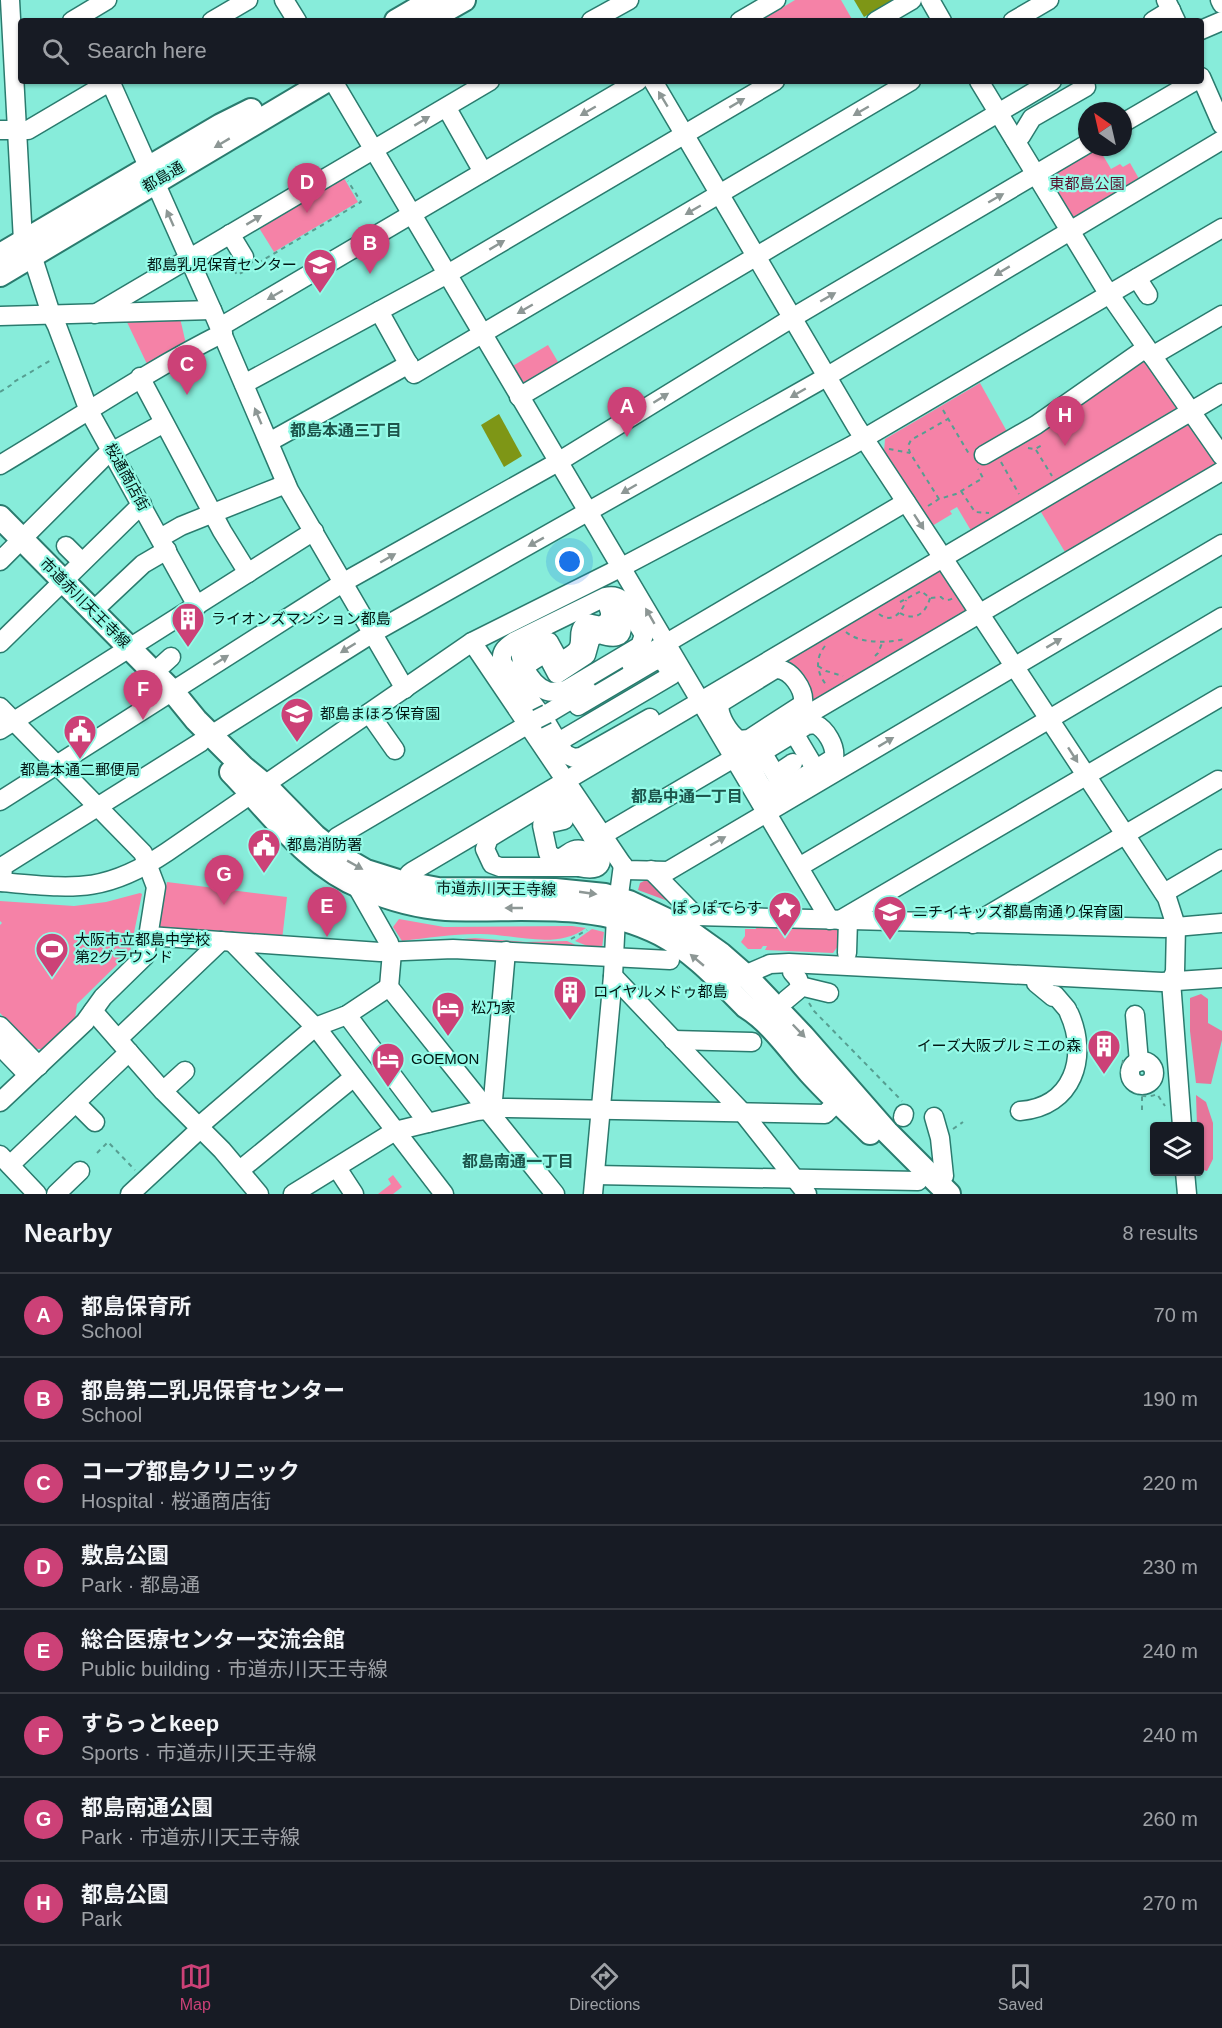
<!DOCTYPE html>
<meta charset="utf-8">
<style>
body{margin:0;font-family:Arial,"Noto Sans JP",sans-serif;background:#242831;color:#f1f3f6}
.controls{position:absolute;right:18px;bottom:18px;display:grid;overflow:hidden;border-radius:6px;box-shadow:0 2px 4px #0004}
.controls button{width:54px;height:54px;display:grid;place-items:center;padding:0;border:0;border-bottom:2px solid #363941;background:#171b24;color:#f1f3f6;font:30px sans-serif}
.compass{position:absolute;left:1078px;top:102px;width:54px;height:54px;border-radius:50%;background:#171b24;box-shadow:0 2px 4px #0004;rotate:326deg}
.you{position:absolute;left:570px;top:562px;width:21px;height:21px;margin:-15px;border:4px solid #fff;border-radius:50%;background:#1a73e8;box-shadow:0 0 0 9px #1a73e833}
.badge{display:grid;place-items:center;width:39px;height:39px;border-radius:50%;background:#cc4177;color:#fff;font-size:20px;font-weight:700}
.pin{position:absolute;translate:-50% -50px;filter:drop-shadow(0 2px 3px #0008)}
.pin::after{content:'';position:absolute;top:32px;width:21px;height:18px;background:inherit;clip-path:polygon(0 0,100% 0,50% 100%)}
.list{margin:0;padding:0;list-style:none}
h2{display:flex;justify-content:space-between;align-items:center;height:78px;margin:0;padding:0 24px;font-size:26px}
h2 small{font-size:20px;font-weight:400;color:#9ea1a6}
.list li{display:grid;grid-template-columns:39px 1fr auto;gap:18px;align-items:center;box-sizing:border-box;height:84px;padding:0 24px;border-top:2px solid #363941}
.list b{display:block;font-size:22px;white-space:nowrap}
.list p{margin:0;font-size:20px;white-space:nowrap;color:#9ea1a6}
.list em{font-size:20px;font-style:normal;color:#9ea1a6}
.icon{flex:none;width:33px;height:33px;fill:none;stroke:currentColor;stroke-width:2;stroke-linecap:round;stroke-linejoin:round}
.map{position:relative;flex:none;width:1222px;height:1194px;overflow:hidden}
.search{position:absolute;background:#171b24;box-shadow:0 2px 4px #0004;left:18px;right:18px;top:18px;height:66px;display:flex;align-items:center;gap:15px;box-sizing:border-box;padding:0 21px;border-radius:6px;color:#9ea1a6;font-size:22px}
.sheet{height:750px;background:#171b24}
nav{display:flex;justify-content:space-around;align-items:center;box-sizing:border-box;height:84px;border-top:2px solid #363941;background:#171b24;font-size:16px;color:#9ea1a6}
nav a{display:grid;justify-items:center;gap:3px}
nav .on{color:#cc4177}
.map>svg:first-child{display:block}
</style>
<div class="map">
<svg width="1222" height="1194" viewBox="0 0 1222 1194">
<rect width="100%" height="100%" fill="#87ecda"/>
<g fill="#f582a7">
<path d="M795 0H841L853 21H760Z"/>
<path d="M1094 147H1098L1111 169 1120 164 1123 167 1130 163 1142 184 1074 225 1047 181 1049 173Z"/>
<path d="M341 173 358 202 274 252 256 223Z"/>
<path d="M125 318H180L186 344 147 364Z"/>
<path d="M548 345 561 367 526 388 511 367Z"/>
<path d="M1142 354 1179 406 1177 412 973 534 957 507 950 511 952 514 932 526 884 452 885 439 980 383 1010 437Z"/>
<path d="M1184 421 1190 423 1220 467 1068 557 1038 507Z"/>
<path d="M933 569 940 571 968 614 816 706 786 657Z"/>
<path d="M167 882 287 897 282 940 163 932 158 924Z"/>
<path d="M140 893 142 894 130 952 77 1004 75 1019 45 1049H34L0 1013V925L2 923 0 921V901L74 906 106 902Z"/>
<path d="M399 919 444 927 572 926 586 928C555 951 512 933 477 934 452 934 426 938 402 941L393 927Z"/>
<path d="M840 924 838 946 833 953 765 950 767 946H763L761 949H748L741 942 745 936V929H756V926Z"/>
<path d="M592 929 604 932 602 948 590 947 575 941Z"/>
<path d="M475 938 526 942 567 941 591 952 416 943Z"/>
<path d="M393 1175 402 1187 393 1194H378L391 1184 388 1179Z"/>
</g>
<g fill="#e6759a">
<path d="M648 879 669 900 668 901 638 890 640 883Z"/>
<path d="M1201 994 1208 999V1023L1222 1031V1040L1211 1084 1196 1083 1190 1031V998Z"/>
<path d="M1196 1095 1206 1102 1213 1123V1159L1207 1171 1200 1169V1126H1197Z"/>
</g>
<g fill="#7e9616">
<path d="M854 0H893L864 17Z"/>
<path d="M499 414 522 456 504 467 481 425Z"/>
</g>
<g fill="none" stroke-linecap="round" stroke-linejoin="round">
<defs>
<g id="minor">
<path d="M10 0 23 241"/>
<path d="M284 0 297 21"/>
<path d="M930 0 942 21"/>
<path d="M1166 0 1176 21"/>
<path d="M1220 0 1222 4"/>
<path d="M72 21 107 0"/>
<path d="M212 21 248 0"/>
<path d="M591 21 629 0"/>
<path d="M740 21 776 0"/>
<path d="M876 21 912 0"/>
<path d="M1013 21 1049 0"/>
<path d="M1153 21 1171 10"/>
<path d="M1201 30 1222 21"/>
<path d="M1201 77 1222 125"/>
<path d="M110 81 212 310 289 490 405 689"/>
<path d="M333 81 830 920"/>
<path d="M653 81 856 426 1167 898 1176 926 1175 972 1171 981 1182 1126"/>
<path d="M979 81 1103 285 1222 456"/>
<path d="M449 112 483 172"/>
<path d="M1123 123 1195 81"/>
<path d="M0 130H28L111 81"/>
<path d="M1015 140 1021 136 1032 118 1086 87"/>
<path d="M230 234 244 257"/>
<path d="M32 255 51 314 57 326 89 411 197 606"/>
<path d="M1137 278 1148 295"/>
<path d="M379 311 414 374 911 81"/>
<path d="M95 314 490 81"/>
<path d="M0 316 212 310"/>
<path d="M220 327 638 81"/>
<path d="M1152 356 1222 315"/>
<path d="M140 377 222 531 248 573"/>
<path d="M244 384 451 272 775 81"/>
<path d="M519 397 1052 81"/>
<path d="M269 442 409 364"/>
<path d="M984 455 1036 425 1146 348"/>
<path d="M0 465C74 421 145 372 223 333"/>
<path d="M160 538 181 526 286 484"/>
<path d="M66 546 82 562"/>
<path d="M0 561 106 455 164 423"/>
<path d="M93 611 143 564 167 550"/>
<path d="M522 639C514 655 530 685 547 691 553 693 560 691 566 690L640 646 644 635 625 603C619 597 614 595 605 597L515 641C506 647 499 652 503 664L545 720 565 754 574 758 581 757 650 718"/>
<path d="M472 642 626 870 668 871 1222 544"/>
<path d="M0 643 142 504"/>
<path d="M530 657 535 650 549 642 560 662C566 658 573 655 577 650 584 641 575 631 587 623L601 626 610 620V612L606 599"/>
<path d="M528 664 542 655H547L557 674 586 655 591 637 600 634C634 646 620 617 613 598"/>
<path d="M631 664 906 502"/>
<path d="M160 667 171 657"/>
<path d="M775 669C791 668 805 690 803 704L749 739 739 740C729 733 717 715 720 703Z"/>
<path d="M0 707 143 853 156 887 145 956 103 997 85 1022 0 1102"/>
<path d="M369 713 395 750"/>
<path d="M547 714 587 690"/>
<path d="M815 724C826 729 836 746 834 758L779 792C776 793 773 794 769 792 760 788 750 768 753 758L807 725Z"/>
<path d="M0 730 314 531"/>
<path d="M794 733 816 770"/>
<path d="M211 735 373 633 821 380 1222 140"/>
<path d="M565 738 672 675 664 662 656 660 578 706"/>
<path d="M762 752 784 789"/>
<path d="M784 769 793 763"/>
<path d="M559 797 566 799 570 803C579 817 629 879 579 867H500L492 864 485 849 489 838 550 801Z"/>
<path d="M0 801 344 582 558 462 792 318 1087 144"/>
<path d="M548 811 553 808 560 807 564 820 542 825 548 853 556 859C566 858 571 847 582 850L588 856V860L579 867"/>
<path d="M603 835 1222 471"/>
<path d="M328 847 337 837 537 719"/>
<path d="M799 867 1222 617"/>
<path d="M651 870 696 916 1164 928 1222 923"/>
<path d="M0 882C72 888 103 895 167 852L472 642 622 567 851 446 1222 228"/>
<path d="M2 882 3 866 201 742"/>
<path d="M407 884 409 874 413 871 1222 393"/>
<path d="M356 885 389 943 392 952 389 987 555 1194"/>
<path d="M1164 893 1222 859"/>
<path d="M840 920 1222 696"/>
<path d="M973 924 1218 780"/>
<path d="M149 936 380 952 453 949 670 960"/>
<path d="M232 942 319 1031 444 1194"/>
<path d="M847 953 848 920"/>
<path d="M613 976 743 1113 807 1194"/>
<path d="M733 980 770 964 789 963 1162 982 1222 978"/>
<path d="M1036 983 1053 997 1055 995 1067 1009"/>
<path d="M800 986 829 993"/>
<path d="M786 1000 798 990 800 986 798 979 792 972"/>
<path d="M93 1011 163 1091 222 1150 259 1194"/>
<path d="M347 1015 428 1123"/>
<path d="M1135 1015 1139 1062"/>
<path d="M0 1026 39 1066"/>
<path d="M118 1039 221 941"/>
<path d="M673 1040 752 1042"/>
<path d="M0 1048H2L28 1075"/>
<circle cx="1142" cy="1073" r="12"/>
<path d="M163 1091 185 1071"/>
<path d="M76 1103 95 1122"/>
<path d="M488 1110 493 1100 506 951"/>
<path d="M1020 1111C1073 1107 1089 1057 1069 1013"/>
<path d="M903 1117 904 1114"/>
<path d="M934 1117 940 1138 944 1176 938 1183"/>
<path d="M0 1155 37 1194"/>
<path d="M10 1165 129 1052"/>
<path d="M337 1168 354 1194"/>
<path d="M240 1170 354 1077"/>
<path d="M1185 1172 1187 1194"/>
<path d="M595 1175 918 1181"/>
<path d="M56 1194 80 1171"/>
<path d="M130 1194 200 1129 205 1121 315 1027 347 1015 389 987"/>
<path d="M293 1194 395 1131 477 1111 504 1108 825 1114 838 1101"/>
<path d="M593 1194 613 976 616 917 623 865"/>
</g>
<g id="major">
<path d="M396 21 432 0"/>
<path d="M427 21 464 0"/>
<path d="M0 255 221 125 251 110"/>
<path d="M0 275 326 81"/>
<path d="M0 517 174 693 196 720 243 767 265 785 315 836 340 856 366 871 401 882 438 889 555 890 605 895 629 902 686 929 721 954 745 975 803 1036 887 1132 949 1194"/>
<path d="M231 772C271 813 308 866 363 888 389 899 418 907 446 909 519 912 592 899 660 934 694 952 719 980 746 1007 772 1023 790 1051 810 1073 829 1094 850 1113 870 1133"/>
</g>
</defs>
<use href="#minor" stroke="#2a7b6e" stroke-width="21"/>
<use href="#major" stroke="#2a7b6e" stroke-width="26"/>
<g stroke="#569e91" stroke-width="2" stroke-dasharray="4.5 4.5" stroke-linecap="butt">
<path d="M258 263 361 202 348 181"/>
<path d="M234 270 237 275 243 272"/>
<path d="M0 392 11 385 12 383 53 359"/>
<path d="M943 410 969 454"/>
<path d="M1028 448 1035 449 1044 444"/>
<path d="M889 449 910 453"/>
<path d="M1036 450 1052 476"/>
<path d="M1001 462 1019 494"/>
<path d="M961 491 975 512 989 513"/>
<path d="M939 499 910 453 908 446 911 440 948 419"/>
<path d="M928 506 939 499 956 494 983 478 978 469"/>
<path d="M900 602 921 591 930 598 941 597C945 601 948 601 953 598"/>
<path d="M900 613C915 622 926 613 930 598"/>
<path d="M879 614C892 624 902 613 906 600"/>
<path d="M846 632C860 644 887 643 905 639"/>
<path d="M825 646C814 660 817 673 827 686"/>
<path d="M875 656 878 653 883 641"/>
<path d="M818 666 826 671 843 676"/>
<path d="M571 939 587 930"/>
<path d="M809 1003 814 1011 902 1101"/>
<path d="M1123 1060 1121 1074C1127 1088 1140 1102 1157 1094L1165 1106"/>
<path d="M1142 1110V1096"/>
<path d="M953 1129 963 1122"/>
<path d="M97 1153 108 1142 135 1170"/>
</g>
<use href="#minor" stroke="#fff" stroke-width="18"/>
<use href="#major" stroke="#fff" stroke-width="22"/>
<defs>
<path id="minor-bridge" d="M537 719 547 714"/>
</defs>
<use href="#minor-bridge" stroke="#2a7b6e" stroke-width="21" stroke-linecap="butt"/>
<use href="#minor-bridge" stroke="#fff" stroke-width="18"/>
</g>
<defs><path id="oneway-solid" d="M-6-.8H1V-3.2L6.5 0L1 3.2V.8H-6Z" transform="scale(1.5)"/></defs>
<g fill="#8d9795">
<use href="#oneway-solid" transform="translate(663 99) rotate(-121)"/>
<use href="#oneway-solid" transform="translate(737 103) rotate(-31)"/>
<use href="#oneway-solid" transform="translate(588 111) rotate(150)"/>
<use href="#oneway-solid" transform="translate(861 111) rotate(150)"/>
<use href="#oneway-solid" transform="translate(422 121) rotate(-31)"/>
<use href="#oneway-solid" transform="translate(222 143) rotate(149)"/>
<use href="#oneway-solid" transform="translate(996 198) rotate(-30)"/>
<use href="#oneway-solid" transform="translate(693 210) rotate(150)"/>
<use href="#oneway-solid" transform="translate(170 218) rotate(-114)"/>
<use href="#oneway-solid" transform="translate(254 220) rotate(-31)"/>
<use href="#oneway-solid" transform="translate(497 245) rotate(-31)"/>
<use href="#oneway-solid" transform="translate(1002 271) rotate(149)"/>
<use href="#oneway-solid" transform="translate(275 295) rotate(150)"/>
<use href="#oneway-solid" transform="translate(828 297) rotate(-30)"/>
<use href="#oneway-solid" transform="translate(525 309) rotate(150)"/>
<use href="#oneway-solid" transform="translate(798 393) rotate(150)"/>
<use href="#oneway-solid" transform="translate(661 398) rotate(-32)"/>
<use href="#oneway-solid" transform="translate(258 416) rotate(-113)"/>
<use href="#oneway-solid" transform="translate(629 489) rotate(150)"/>
<use href="#oneway-solid" transform="translate(919 522) rotate(57)"/>
<use href="#oneway-solid" transform="translate(536 542) rotate(151)"/>
<use href="#oneway-solid" transform="translate(388 558) rotate(-30)"/>
<use href="#oneway-solid" transform="translate(650 616) rotate(-120)"/>
<use href="#oneway-solid" transform="translate(1054 643) rotate(-31)"/>
<use href="#oneway-solid" transform="translate(348 648) rotate(148)"/>
<use href="#oneway-solid" transform="translate(221 660) rotate(-32)"/>
<use href="#oneway-solid" transform="translate(886 742) rotate(-31)"/>
<use href="#oneway-solid" transform="translate(1073 755) rotate(57)"/>
<use href="#oneway-solid" transform="translate(718 841) rotate(-30)"/>
<use href="#oneway-solid" transform="translate(355 865) rotate(29)"/>
<use href="#oneway-solid" transform="translate(588 893) rotate(8)"/>
<use href="#oneway-solid" transform="translate(514 908) rotate(180)"/>
<use href="#oneway-solid" transform="translate(697 960) rotate(-140)"/>
<use href="#oneway-solid" transform="translate(799 1031) rotate(46)"/>
</g>
<defs>
<symbol id="school-pin" viewBox="-11 -11 22 30"><path d="M0 17L-7.5 6A9.5 9.5 0 1 1 7.5 6Z" fill="#cc4177" stroke="#94fae7"/><path d="M0-5L7-2L0 1L-7-2ZM-4 1L0 2.5L4 1V4Q0 6-4 4Z" fill="#fff"/></symbol>
<symbol id="building-pin" viewBox="-11 -11 22 30"><path d="M0 17L-7.5 6A9.5 9.5 0 1 1 7.5 6Z" fill="#cc4177" stroke="#94fae7"/><path d="M-4-6H4V6H1V3H-1V6H-4ZM-2.5-4.3h1.7v1.8h-1.7ZM.8-4.3h1.7v1.8H.8ZM-2.5-1h1.7V.8h-1.7ZM.8-1h1.7V.8H.8Z" fill="#fff"/></symbol>
<symbol id="civic-pin" viewBox="-11 -11 22 30"><path d="M0 17L-7.5 6A9.5 9.5 0 1 1 7.5 6Z" fill="#cc4177" stroke="#94fae7"/><path d="M-.6-6.5H3V-4.5H.6V-3L4-1V1h2V6H-6V1h2V-1L-.6-3ZM-1.2 2.5V6h2.4V2.5Z" fill="#fff"/></symbol>
<symbol id="sight-pin" viewBox="-11 -11 22 30"><path d="M0 17L-7.5 6A9.5 9.5 0 1 1 7.5 6Z" fill="#cc4177" stroke="#94fae7"/><path d="M0-6L1.8-2.2L6-1.7L2.9 1.2L3.7 5.4L0 3.3L-3.7 5.4L-2.9 1.2L-6-1.7L-1.8-2.2Z" fill="#fff"/></symbol>
<symbol id="stadium-pin" viewBox="-11 -11 22 30"><path d="M0 17L-7.5 6A9.5 9.5 0 1 1 7.5 6Z" fill="#cc4177" stroke="#94fae7"/><path d="M0-5a6.5 5 0 1 0 0 10a6.5 5 0 1 0 0-10ZM-3.5-1.8h7v3.6h-7Z" fill="#fff"/></symbol>
<symbol id="hotel-pin" viewBox="-11 -11 22 30"><path d="M0 17L-7.5 6A9.5 9.5 0 1 1 7.5 6Z" fill="#cc4177" stroke="#94fae7"/><path d="M-6-4.5h1.5V1H6V5H4.5V3h-9V5H-6ZM-4 0a1.8 1.8 0 1 1 3.6 0ZM.5 0V-2.5h3Q6-2.5 6 0Z" fill="#fff"/></symbol>
</defs>
<g fill-rule="evenodd">
<use href="#school-pin" x="301" y="246" width="38" height="52"/>
<use href="#building-pin" x="169" y="600" width="38" height="52"/>
<use href="#school-pin" x="278" y="695" width="38" height="52"/>
<use href="#civic-pin" x="61" y="712" width="38" height="52"/>
<use href="#civic-pin" x="245" y="826" width="38" height="52"/>
<use href="#sight-pin" x="766" y="889" width="38" height="52"/>
<use href="#school-pin" x="871" y="893" width="38" height="52"/>
<use href="#stadium-pin" x="33" y="930" width="38" height="52"/>
<use href="#building-pin" x="551" y="973" width="38" height="52"/>
<use href="#hotel-pin" x="429" y="989" width="38" height="52"/>
<use href="#building-pin" x="1085" y="1027" width="38" height="52"/>
<use href="#hotel-pin" x="369" y="1040" width="38" height="52"/>
</g>
<g text-anchor="middle" stroke-width="4.5" stroke-linejoin="round" paint-order="stroke">
<g font-size="15" fill="#021814" stroke="#94fae7">
<text transform="translate(163 177) rotate(-30)" y="5">都島通</text>
<text transform="translate(127 477) rotate(61)" y="5">桜通商店街</text>
<text transform="translate(85 603) rotate(45)" y="5">市道赤川天王寺線</text>
<text transform="translate(496 889) rotate(1)" y="5">市道赤川天王寺線</text>
</g>
<g font-size="15" fill="#58112e" stroke="#94fae7">
<text x="1087" y="189">東都島公園</text>
</g>
<g font-size="15" fill="#021814" stroke="#94fae7" text-anchor="start">
<text x="297" y="270" text-anchor="end">都島乳児保育センター</text>
<text x="211" y="624">ライオンズマンション都島</text>
<text x="320" y="719">都島まほろ保育園</text>
<text x="80" y="775" text-anchor="middle">都島本通二郵便局</text>
<text x="287" y="850">都島消防署</text>
<text x="762" y="913" text-anchor="end">ぽっぽてらす</text>
<text x="913" y="917">ニチイキッズ都島南通り保育園</text>
<text x="75" y="945">大阪市立都島中学校<tspan x="75" dy="17">第2グラウンド</tspan></text>
<text x="593" y="997">ロイヤルメドゥ都島</text>
<text x="471" y="1013">松乃家</text>
<text x="1081" y="1051" text-anchor="end">イーズ大阪プルミエの森</text>
<text x="411" y="1064">GOEMON</text>
</g>
<g font-size="16" font-weight="bold" fill="#1d554c" stroke="#94fae7">
<text x="346" y="436">都島本通三丁目</text>
<text x="687" y="802">都島中通一丁目</text>
<text x="518" y="1167">都島南通一丁目</text>
</g>
</g>
</svg>
<div class="controls">
<button><svg class="icon" aria-label="layers" viewBox="0 0 24 24"><path d="M12 4l9 5-9 5-9-5zM3 14l9 5 9-5"/></svg></button>
</div>
<svg class="compass" viewBox="-18 -18 36 36"><path d="M0-13l5 13h-10z" fill="#e53935"/><path d="M0 13l5-13h-10z" fill="#9ea1a6"/></svg>
<div class="you"></div>
<div class="pin badge" style="left:627px;top:437px">A</div>
<div class="pin badge" style="left:370px;top:274px">B</div>
<div class="pin badge" style="left:187px;top:395px">C</div>
<div class="pin badge" style="left:307px;top:213px">D</div>
<div class="pin badge" style="left:327px;top:937px">E</div>
<div class="pin badge" style="left:143px;top:720px">F</div>
<div class="pin badge" style="left:224px;top:905px">G</div>
<div class="pin badge" style="left:1065px;top:446px">H</div>
<div class="search"><svg class="icon" aria-label="search" viewBox="0 0 24 24"><circle cx="10" cy="10" r="6"/><path d="M15 15l6 6"/></svg>Search here</div>
</div>
<section class="sheet">
<h2>Nearby<small>8 results</small></h2>
<ul class="list">
<li><span class="badge">A</span><div><b>都島保育所</b><p>School</p></div><em>70 m</em></li>
<li><span class="badge">B</span><div><b>都島第二乳児保育センター</b><p>School</p></div><em>190 m</em></li>
<li><span class="badge">C</span><div><b>コープ都島クリニック</b><p>Hospital · 桜通商店街</p></div><em>220 m</em></li>
<li><span class="badge">D</span><div><b>敷島公園</b><p>Park · 都島通</p></div><em>230 m</em></li>
<li><span class="badge">E</span><div><b>総合医療センター交流会館</b><p>Public building · 市道赤川天王寺線</p></div><em>240 m</em></li>
<li><span class="badge">F</span><div><b>すらっとkeep</b><p>Sports · 市道赤川天王寺線</p></div><em>240 m</em></li>
<li><span class="badge">G</span><div><b>都島南通公園</b><p>Park · 市道赤川天王寺線</p></div><em>260 m</em></li>
<li><span class="badge">H</span><div><b>都島公園</b><p>Park</p></div><em>270 m</em></li>
</ul>
</section>
<nav>
<a class="on"><svg class="icon" aria-label="map" viewBox="0 0 24 24"><path d="M3 6l6-2 6 2 6-2v14l-6 2-6-2-6 2zM9 4v14M15 6v14"/></svg>Map</a>
<a><svg class="icon" aria-label="directions" viewBox="0 0 24 24"><path d="M12 3l9 9-9 9-9-9zM9 14v-3h6M13 9l2 2-2 2"/></svg>Directions</a>
<a><svg class="icon" aria-label="saved" viewBox="0 0 24 24"><path d="M7 4h10v16l-5-4-5 4z"/></svg>Saved</a>
</nav>
